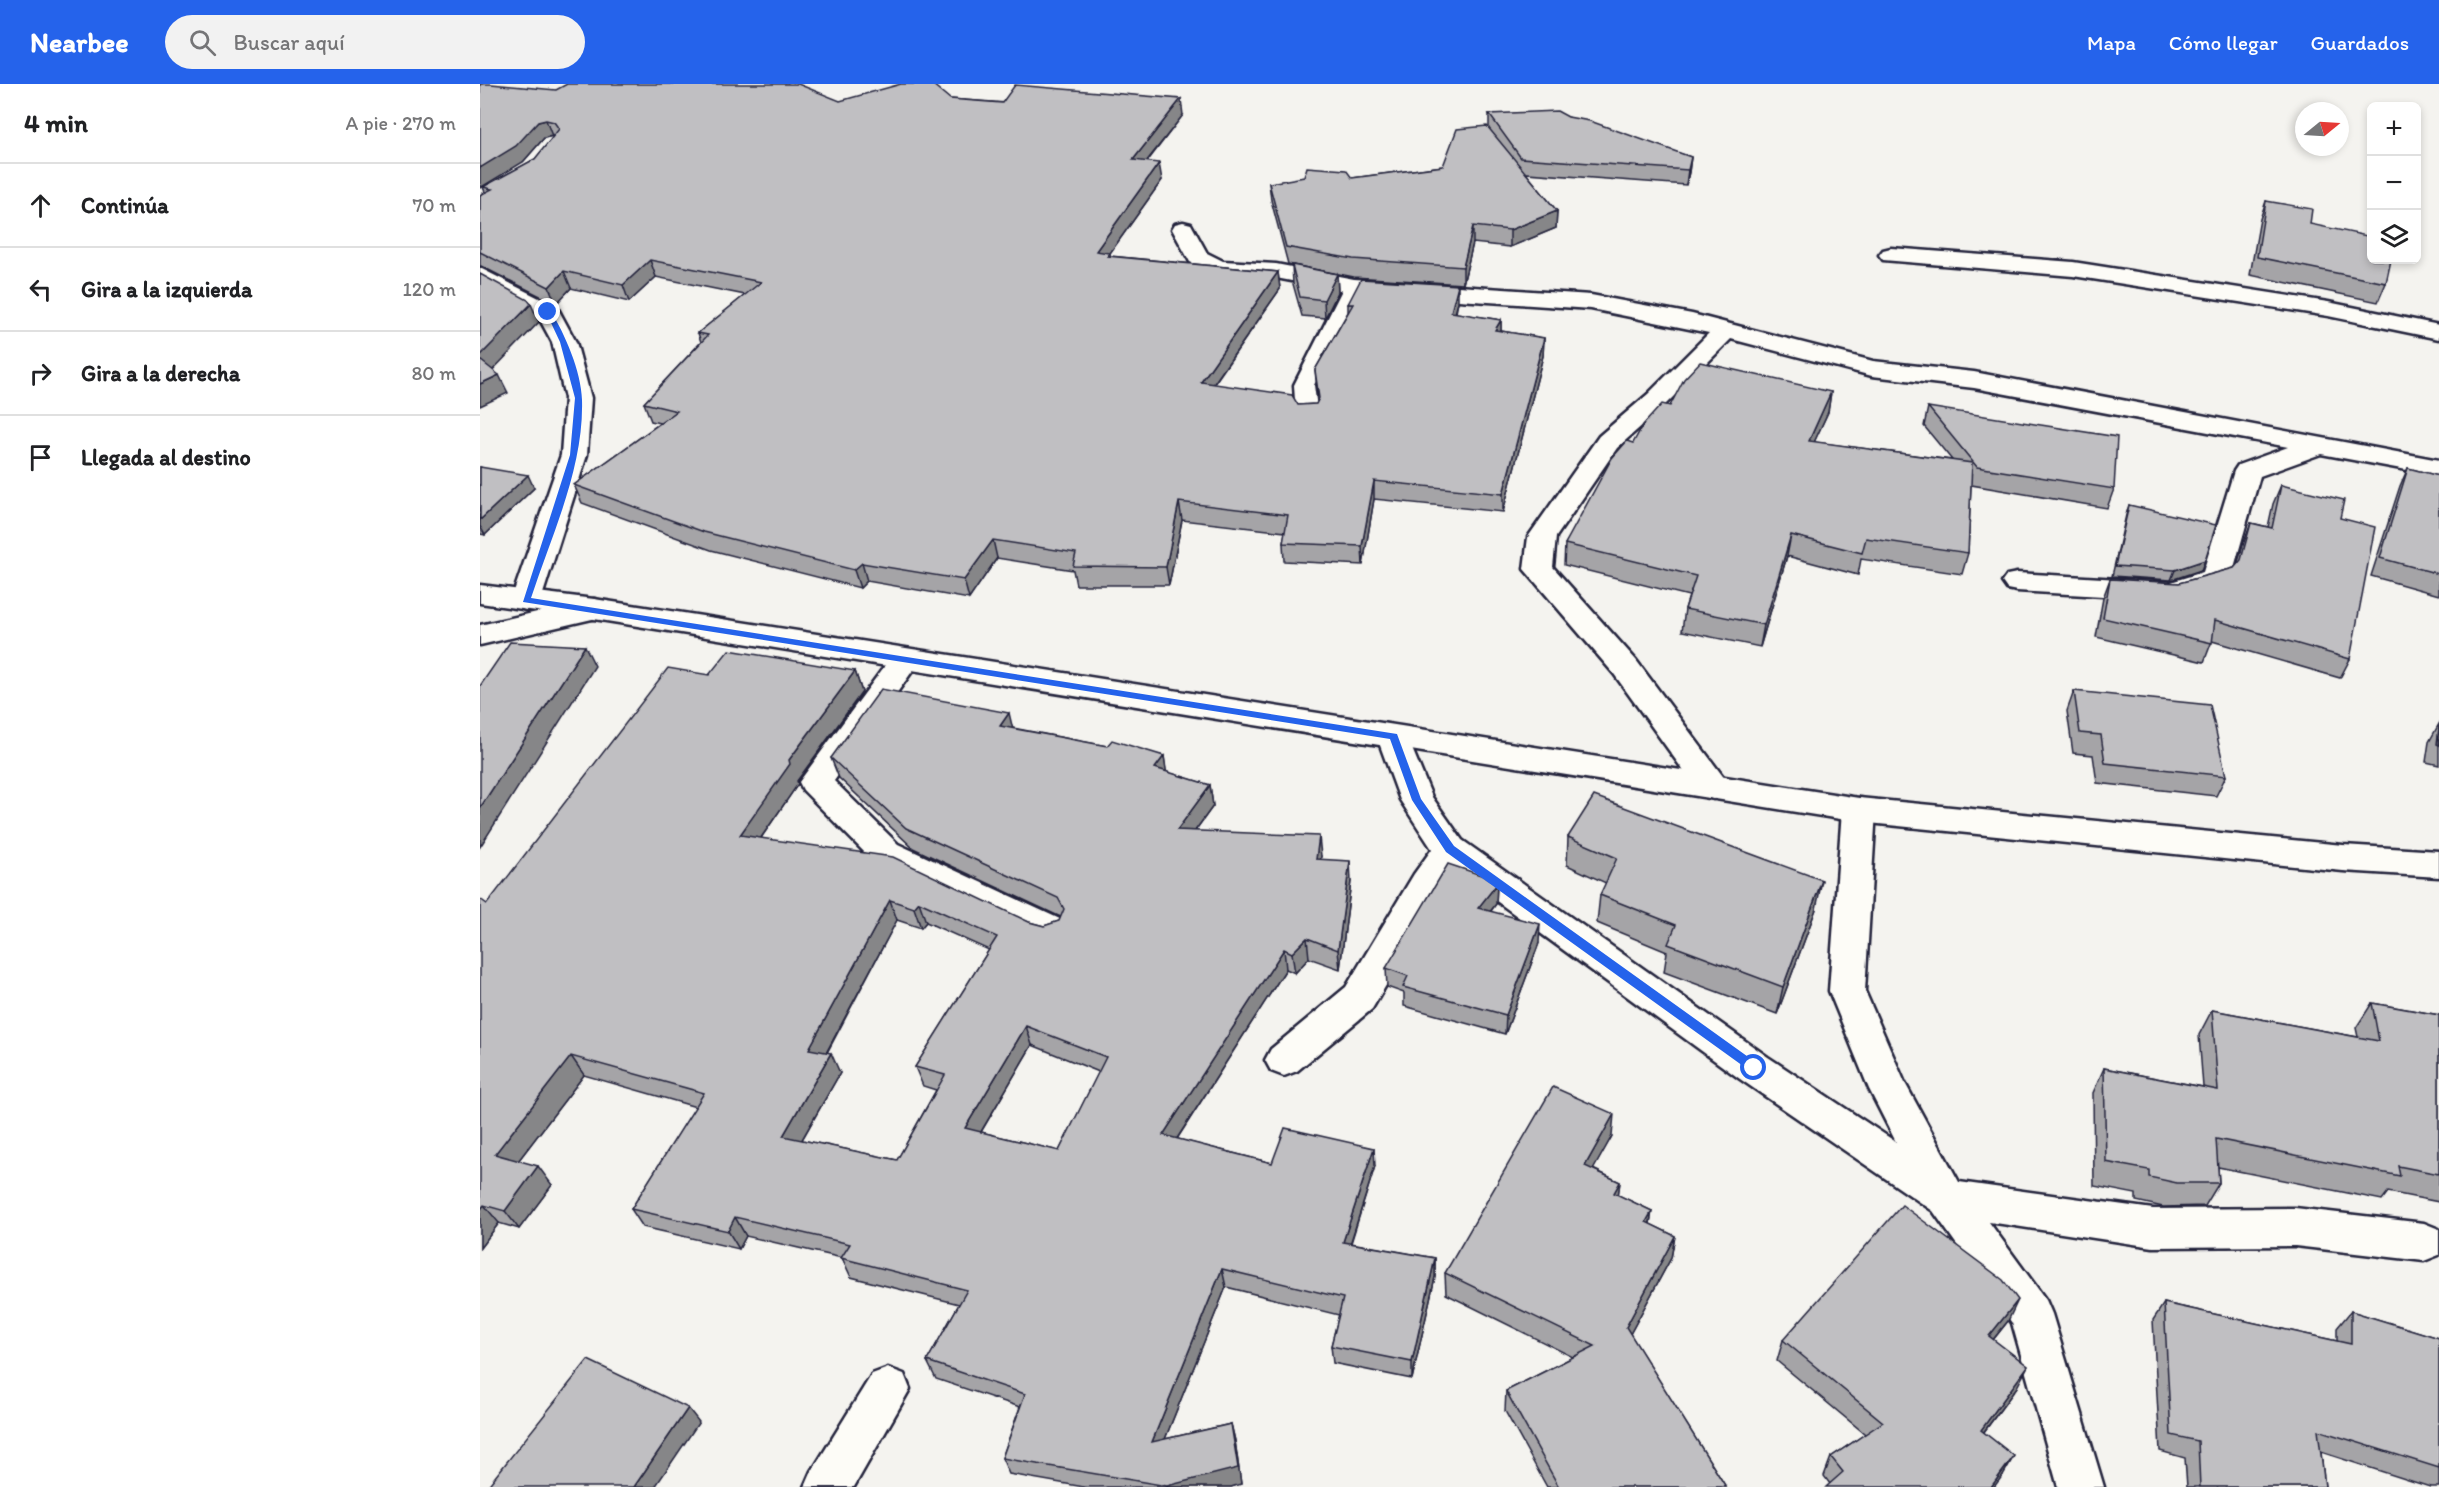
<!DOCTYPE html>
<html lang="es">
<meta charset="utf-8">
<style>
body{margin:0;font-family:Itim,sans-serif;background:#f2f2f2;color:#202124}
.controls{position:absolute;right:18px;top:18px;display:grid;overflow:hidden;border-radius:9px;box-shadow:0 3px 9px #0003}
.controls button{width:54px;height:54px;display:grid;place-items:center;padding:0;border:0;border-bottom:2px solid #e0e0e0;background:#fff;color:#202124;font:30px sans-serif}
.compass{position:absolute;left:1815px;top:18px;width:54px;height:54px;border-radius:50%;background:#fff;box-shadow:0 3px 9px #0003;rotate:72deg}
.stop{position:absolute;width:18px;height:18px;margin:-14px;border:4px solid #2563eb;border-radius:50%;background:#fff}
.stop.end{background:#2563eb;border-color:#fff;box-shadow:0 2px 6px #0008}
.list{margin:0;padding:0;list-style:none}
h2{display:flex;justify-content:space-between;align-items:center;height:78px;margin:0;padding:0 24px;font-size:26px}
h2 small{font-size:20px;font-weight:400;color:#757577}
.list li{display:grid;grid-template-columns:39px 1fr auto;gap:18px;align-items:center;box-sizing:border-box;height:84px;padding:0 24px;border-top:2px solid #e0e0e0}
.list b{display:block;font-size:22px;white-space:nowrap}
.list em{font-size:20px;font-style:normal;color:#757577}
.icon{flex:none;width:33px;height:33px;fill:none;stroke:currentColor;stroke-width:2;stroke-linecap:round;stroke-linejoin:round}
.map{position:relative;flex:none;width:1959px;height:1403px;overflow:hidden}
header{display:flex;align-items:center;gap:36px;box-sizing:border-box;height:84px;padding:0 30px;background:#2563eb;color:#fff}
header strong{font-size:28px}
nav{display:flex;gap:33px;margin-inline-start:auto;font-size:21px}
.search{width:420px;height:54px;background:#f2f2f2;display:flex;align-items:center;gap:15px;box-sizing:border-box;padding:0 21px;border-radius:33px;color:#757577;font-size:22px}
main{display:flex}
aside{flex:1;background:#fff}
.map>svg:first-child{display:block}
</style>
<header>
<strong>Nearbee</strong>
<div class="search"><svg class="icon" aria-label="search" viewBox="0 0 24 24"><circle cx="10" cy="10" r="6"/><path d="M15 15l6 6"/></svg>Buscar aquí</div>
<nav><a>Mapa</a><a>Cómo llegar</a><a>Guardados</a></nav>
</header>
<main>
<aside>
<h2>4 min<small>A pie · 270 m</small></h2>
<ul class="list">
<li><svg class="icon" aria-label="ahead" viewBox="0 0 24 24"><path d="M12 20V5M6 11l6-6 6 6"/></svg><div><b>Continúa</b></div><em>70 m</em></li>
<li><svg class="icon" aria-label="left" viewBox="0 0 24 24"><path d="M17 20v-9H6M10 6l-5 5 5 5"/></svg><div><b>Gira a la izquierda</b></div><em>120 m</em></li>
<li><svg class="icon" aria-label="right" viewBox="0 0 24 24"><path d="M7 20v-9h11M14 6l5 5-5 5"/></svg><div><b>Gira a la derecha</b></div><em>80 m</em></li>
<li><svg class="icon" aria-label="arrive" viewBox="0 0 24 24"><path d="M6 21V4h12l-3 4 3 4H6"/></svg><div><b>Llegada al destino</b></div></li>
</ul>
</aside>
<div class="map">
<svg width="1959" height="1403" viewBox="0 0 1959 1403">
<rect width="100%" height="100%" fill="#f4f3ef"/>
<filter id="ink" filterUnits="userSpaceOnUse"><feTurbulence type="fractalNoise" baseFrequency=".0167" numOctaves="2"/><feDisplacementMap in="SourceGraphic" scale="12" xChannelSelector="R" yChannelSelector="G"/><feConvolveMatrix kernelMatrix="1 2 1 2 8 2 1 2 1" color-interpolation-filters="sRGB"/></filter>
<g filter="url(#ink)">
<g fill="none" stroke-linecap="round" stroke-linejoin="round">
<defs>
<path id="service" d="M874 196 884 202 834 301 838 332 835 337H819L816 332 814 301 864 202Z"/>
<g id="minor">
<path d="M703 138 711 140 727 169 743 177 796 180 874 195 1111 211 1212 230 1393 277 1494 288 1959 376V392L1841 370 1780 392 1751 494 1746 501 1692 516 1537 507 1527 505 1522 498 1527 491 1537 489 1691 498 1723 488 1754 387 1758 381 1808 363 1494 304 1392 292 1251 255 1186 320 1137 364 1076 453 1073 483 1156 576 1245 695 1250 703 1245 711 1233 715 1221 711 1134 590 1044 485 1048 453 1119 352 1168 310 1229 249 1111 225 874 209 796 194 738 191 710 178 692 145 695 140Z"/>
<path d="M1411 164 1593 178 1848 218 1959 241V255L1848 232 1593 192 1403 176 1399 171 1403 166Z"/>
<path d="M0 184 77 223 96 258 111 314 107 371 61 516 56 523 46 526 36 523 31 516 81 371 85 314 72 258 58 232 0 201Z"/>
<path d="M114 515 125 518 129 525 125 532 0 561V541Z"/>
<path d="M426 565 437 568 441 575 354 697 418 760 582 836 587 846 582 856 569 860 556 856 394 778 323 706 319 698 415 568Z"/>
<path d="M913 642 924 645 952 713 982 756 1288 973 1416 1058 1389 1005 1349 907 1362 726 1367 717 1379 714 1391 717 1396 726 1385 907 1425 999 1479 1098 1673 1125 1815 1124 1944 1139 1959 1145V1171L1944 1177 1815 1162 1673 1163 1509 1138 1566 1216 1572 1230 1624 1403H1578L1532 1239 1453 1127 1260 995 974 786 892 925 817 987 804 992 791 987 785 976 791 965 866 903 934 790 952 765 920 716 897 653 902 645Z"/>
<path d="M408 1284 424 1290 430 1305 374 1403H325L332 1387 392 1290Z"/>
</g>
<path id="primary" d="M0 501 114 515 1379 714 1863 761 1959 767V793L1863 787 1379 738 114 535 0 519Z"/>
</defs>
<use href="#service" stroke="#22223b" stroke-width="5"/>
<use href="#minor" stroke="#22223b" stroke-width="5"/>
<use href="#primary" stroke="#22223b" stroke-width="5"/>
<use href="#service" fill="#fdfcf7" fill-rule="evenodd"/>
<use href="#minor" fill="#fdfcf7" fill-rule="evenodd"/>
<use href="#primary" fill="#fdfcf7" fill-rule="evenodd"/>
</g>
<g fill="#a5a4a7" stroke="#22223b" stroke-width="1.5" fill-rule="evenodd">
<path d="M76 6 360 17 470 15 703 31 667 78 682 96 630 169V172L798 188 800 205 734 300 818 321 836 320 838 316 835 286 868 228V220L978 218 976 229 1021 236V247L1064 254 1063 272 1023 428 894 415 883 481 804 477 803 459 805 448 702 436 689 501H596L593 486 517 474 489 515 387 497 380 504 231 466 102 419 94 401 180 339 171 337 164 319 221 258 218 249 265 211 176 193 149 218 91 204 76 220 1 182H0V111L5 108 3 103 55 75 74 52 64 54 43 78Z"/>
<path d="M1009 30 1088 33 1211 73 1209 88 1206 101 1046 89 1077 127 1076 144 1030 163 993 159 983 200 874 193 808 180 791 116 789 99 872 94 963 82 1009 43Z"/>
<path d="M1786 117 1830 140 1906 199 1898 218 1770 191 1780 135Z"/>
<path d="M812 181 857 190 858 208 845 234 822 232 813 200Z"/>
<path d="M1351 308 1348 328 1334 358 1472 376 1444 342 1448 323 1634 405 1627 424 1491 401 1488 469 1482 490 1381 475 1378 491 1307 472 1280 563 1202 547 1205 525 1209 512 1084 481 1085 460 1153 359 1190 322Z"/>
<path d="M0 383 54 404 5 451 0 450Z"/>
<path d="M1928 384 1959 392V511L1891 492 1920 402Z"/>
<path d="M1801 401 1860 434 1870 575 1860 594 1732 557 1724 578 1616 553 1623 514 1630 495 1699 499 1754 484 1757 481 1764 458 1771 439 1788 443 1793 420Z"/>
<path d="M1649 421 1721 486 1691 496 1632 492 1646 431Z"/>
<path d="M375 587 382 608 317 697 318 700 281 754 549 838 564 842 579 837 581 833 433 764 359 694 351 674 533 644 627 662 684 672 686 688 730 701 733 722 715 747 841 772 840 776 871 797 860 885 829 874 815 889 806 885 697 1055 792 1079 895 1082 871 1159 955 1174V1193L932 1295 853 1279 851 1262 859 1231 746 1203 685 1355 751 1340 755 1357 761 1400 751 1403H604L529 1390 522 1374 540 1323 456 1295 447 1277 479 1220 371 1193 362 1174 266 1152 259 1165 163 1143 151 1125 216 1023 104 991 38 1077 72 1101 39 1145 19 1139 0 1164 7 820 229 591ZM417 836 441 844 446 838 509 866 435 983 443 1002 456 1006 417 1076 322 1056 360 989 347 969ZM552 961 619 988 579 1067 501 1048Z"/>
<path d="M1594 607 1746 692 1736 712 1617 699 1613 671 1593 669 1587 627Z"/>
<path d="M1959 640V681L1946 678 1949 658Z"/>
<path d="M1088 753 1336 825 1297 930 1184 888 1187 868 1117 839 1120 811 1126 799 1087 781Z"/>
<path d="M1017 800 1016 820 1011 827 1059 859 1025 950 924 922V909L907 903 906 884Z"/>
<path d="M1892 919 1959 931V1118L1908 1108 1902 1116 1738 1083 1739 1099 1725 1122 1683 1123 1656 1117V1110L1614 1102 1613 1009 1624 984 1723 1003 1719 951 1732 926 1878 953 1876 944Z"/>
<path d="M1132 1052 1113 1085 1140 1098 1138 1111 1172 1127 1170 1140 1195 1152 1191 1174 1150 1250 1246 1403H1067L1025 1327 1026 1307 1093 1273 966 1210 965 1189Z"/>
<path d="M1684 1219 1857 1257V1244L1871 1227 1959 1254V1403H1950L1841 1368 1845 1403H1707L1705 1374 1680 1367 1673 1236Z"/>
<path d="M1528 1237 1513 1256 1537 1303 1504 1348 1523 1391 1350 1400 1344 1392 1351 1373 1385 1350 1297 1277 1303 1256Z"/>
</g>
<g fill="#868688" stroke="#22223b" stroke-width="1.5">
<path d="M701 15 703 31 655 92 653 76Z"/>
<path d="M66 36 72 52 64 54 43 78 0 104V84L58 38Z"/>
<path d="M1211 73 1209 88 1206 101 1208 86Z"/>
<path d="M679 79 682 96 630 169 632 186 616 167Z"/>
<path d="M1077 127 1076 144 1030 163V146Z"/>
<path d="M993 142V159L983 200V183Z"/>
<path d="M170 176 176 193 149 218 143 201Z"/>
<path d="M84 187 91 204 76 220 69 203Z"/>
<path d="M798 188 800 205 723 315 721 298Z"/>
<path d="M857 190 858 208 845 234 844 216Z"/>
<path d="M978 201V218L971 245V228Z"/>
<path d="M51 220 59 238 6 293 0 279V272Z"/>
<path d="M1021 236V253L1015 246Z"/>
<path d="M1064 254 1063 272 1023 428V410Z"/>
<path d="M19 291 28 309 0 322V300Z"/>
<path d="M1351 308 1348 328 1325 378 1329 357Z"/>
<path d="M48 391 54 404 5 451 0 442V436Z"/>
<path d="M894 397V415L883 481 882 462Z"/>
<path d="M699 418 702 436 689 501 686 483Z"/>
<path d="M1311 451 1307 472 1280 563 1284 541Z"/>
<path d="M513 456 517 474 489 515 484 496Z"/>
<path d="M1725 476 1721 486 1691 496 1695 486Z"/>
<path d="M382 479 387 497 380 504 374 486Z"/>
<path d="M105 562 115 582 0 763V724Z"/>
<path d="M375 587 382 608 317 697 318 700 269 771 260 751 309 676Z"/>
<path d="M529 629 534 650 520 642Z"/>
<path d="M684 672 687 692 675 684Z"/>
<path d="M730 701 733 722 701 766 697 746Z"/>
<path d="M839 752 841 772 838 795 836 775Z"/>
<path d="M870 777 871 797 860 885 858 866Z"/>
<path d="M1342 796 1336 825 1297 930 1303 903Z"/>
<path d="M1017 800 1016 820 998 843V824Z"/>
<path d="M410 816 417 836 338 984 329 965Z"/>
<path d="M439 818 446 838 441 844 434 824Z"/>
<path d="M1060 840 1059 859 1025 950 1026 931Z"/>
<path d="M827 854 829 874 815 889 812 869Z"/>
<path d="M804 865 806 885 687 1070 683 1051Z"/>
<path d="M546 942 552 961 492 1063 485 1044Z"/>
<path d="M351 969 360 989 313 1071 303 1052Z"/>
<path d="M91 972 104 991 29 1089 15 1070Z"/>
<path d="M1134 1030 1132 1052 1103 1104 1105 1082Z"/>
<path d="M894 1064 895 1082 865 1176 863 1158Z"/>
<path d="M58 1082 72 1101 39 1145 25 1127Z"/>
<path d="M1140 1098 1137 1120 1134 1109Z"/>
<path d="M4 1121 19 1139 0 1164V1126Z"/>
<path d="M1172 1127 1168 1149 1166 1138Z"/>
<path d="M255 1133 266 1152 259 1165 248 1147Z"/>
<path d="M1195 1152 1191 1174 1143 1263 1146 1243Z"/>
<path d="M955 1174V1193L932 1295V1278Z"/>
<path d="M742 1185 746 1203 677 1375 672 1358Z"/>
<path d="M1538 1216 1528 1237 1499 1273 1509 1252Z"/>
<path d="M1548 1282 1537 1303 1491 1365 1501 1346Z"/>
<path d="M208 1324 219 1338 175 1403H154Z"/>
<path d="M751 1340 755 1357 761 1400 751 1403H687V1402Z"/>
<path d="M1534 1372 1523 1391 1514 1403H1511Z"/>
</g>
<g fill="#c0bfc2" stroke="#22223b" stroke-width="1.5" fill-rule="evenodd">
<path d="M0 0H11L76 6 87 0H318L360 17 421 0H452L470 15 522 19 535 1 701 15 653 76 679 79 616 167 629 169 628 172 798 188 721 298 812 311 818 321 836 320 839 314 835 286 873 220H868L881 195 978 201 971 228 1021 236 1015 246 1064 254 1023 410 894 397 882 462 803 459 808 431 699 418 686 483 593 482 596 469 513 456 484 496 382 479 374 486 224 448 94 401 197 327 164 319 228 251 218 249 281 198 170 176 143 201 84 187 69 203 0 168V111L12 105 3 103 55 75 79 45 74 38 66 36 58 38 36 62 0 84Z"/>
<path d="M1077 27 1088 33 1110 37 1211 73 1208 86 1041 74 1009 30Z"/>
<path d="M1007 42 1077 127 1030 146 993 142 983 183 873 175 806 163 789 99 824 93 827 83 866 86 872 94 963 82 977 45Z"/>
<path d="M1786 117 1832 125 1830 140 1892 153V176H1911L1906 199 1777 173Z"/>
<path d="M812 181 857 190 844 216 820 213Z"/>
<path d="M0 190 48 216 51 220 0 272Z"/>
<path d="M0 276 19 291 0 300Z"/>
<path d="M1220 278 1351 308 1329 357 1492 379 1488 469 1386 454 1382 469 1311 451 1284 541 1205 525 1216 492 1085 460 1132 374 1147 357 1153 359 1163 341 1182 320 1190 322 1204 295Z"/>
<path d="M1448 323 1637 353 1634 405 1497 383Z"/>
<path d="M0 383 48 391 0 436Z"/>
<path d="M1928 384 1959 392V490L1900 474Z"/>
<path d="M1801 401 1864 416 1860 434 1895 443 1870 575 1735 536 1732 559 1623 534 1630 495 1699 499 1754 484 1761 476 1771 439 1792 444Z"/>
<path d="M1649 421 1736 441 1725 476 1695 486 1635 482Z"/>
<path d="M30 558 105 562 0 724V602Z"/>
<path d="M249 566 375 587 309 676 310 680 260 751 413 773 549 838 564 842 579 837 584 825 578 814 426 744 351 674 401 605 529 629 520 642 627 662 632 656 684 672 675 684 730 701 697 746 839 752 836 775 870 777 858 866 827 854 812 869 804 865 683 1051 792 1079 805 1044 894 1064 863 1158 955 1174 932 1278 851 1262 863 1214 742 1185 672 1358 751 1340 758 1384 687 1402 522 1374 545 1310 447 1277 487 1206 361 1174 370 1160 255 1133 248 1147 151 1125 224 1009 91 972 15 1070 58 1082 25 1127 4 1121 0 1126V815L7 820 188 584 229 591ZM410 816 434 824 439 818 517 853 435 983 465 991 417 1076 303 1052 351 969 329 965ZM546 942 626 973 579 1067 485 1044Z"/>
<path d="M1594 607 1730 621 1746 692 1625 679 1621 651 1600 649Z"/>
<path d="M1959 643V661L1957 660Z"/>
<path d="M1114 712 1342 796 1303 903 1188 860 1196 841 1120 811 1137 774 1088 753Z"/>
<path d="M968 780 1007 793 1017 800 998 824 1060 840 1026 931 923 903 928 892 906 884Z"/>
<path d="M1892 919 1959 931V1090L1918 1082 1920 1092 1736 1055 1739 1099H1697L1669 1093V1086L1626 1078 1624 984 1738 1006 1732 926 1899 957Z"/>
<path d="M1073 1003 1134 1030 1105 1082 1140 1098 1134 1109 1172 1127 1166 1138 1195 1152 1146 1243 1246 1403H1079L1026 1307 1115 1262 965 1189Z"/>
<path d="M1422 1121 1523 1196 1538 1216 1509 1252 1548 1282 1501 1346 1534 1372 1511 1403H1346L1363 1388 1351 1373 1403 1338 1303 1256Z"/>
<path d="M1684 1219 1871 1260V1227L1959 1254V1384L1838 1346 1845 1403H1720L1718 1357 1691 1351Z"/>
<path d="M108 1276 208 1324 154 1403H7Z"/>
</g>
</g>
<path fill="#2563eb" d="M65 226H70C85 250 101 287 102 316 104 384 72 450 51 514L917 650 941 715 974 762 1278 980V987H1270L966 768 932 716 910 655 43 518 90 371 95 314 80 258Z"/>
</svg>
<div class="controls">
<button>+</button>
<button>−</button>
<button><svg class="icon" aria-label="layers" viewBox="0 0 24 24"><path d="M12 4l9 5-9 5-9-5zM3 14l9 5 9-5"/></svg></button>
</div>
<svg class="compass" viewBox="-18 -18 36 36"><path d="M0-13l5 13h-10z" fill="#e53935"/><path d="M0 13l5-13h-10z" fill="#757577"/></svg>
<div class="stop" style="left:1274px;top:984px"></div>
<div class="stop end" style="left:68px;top:228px"></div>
</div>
</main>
